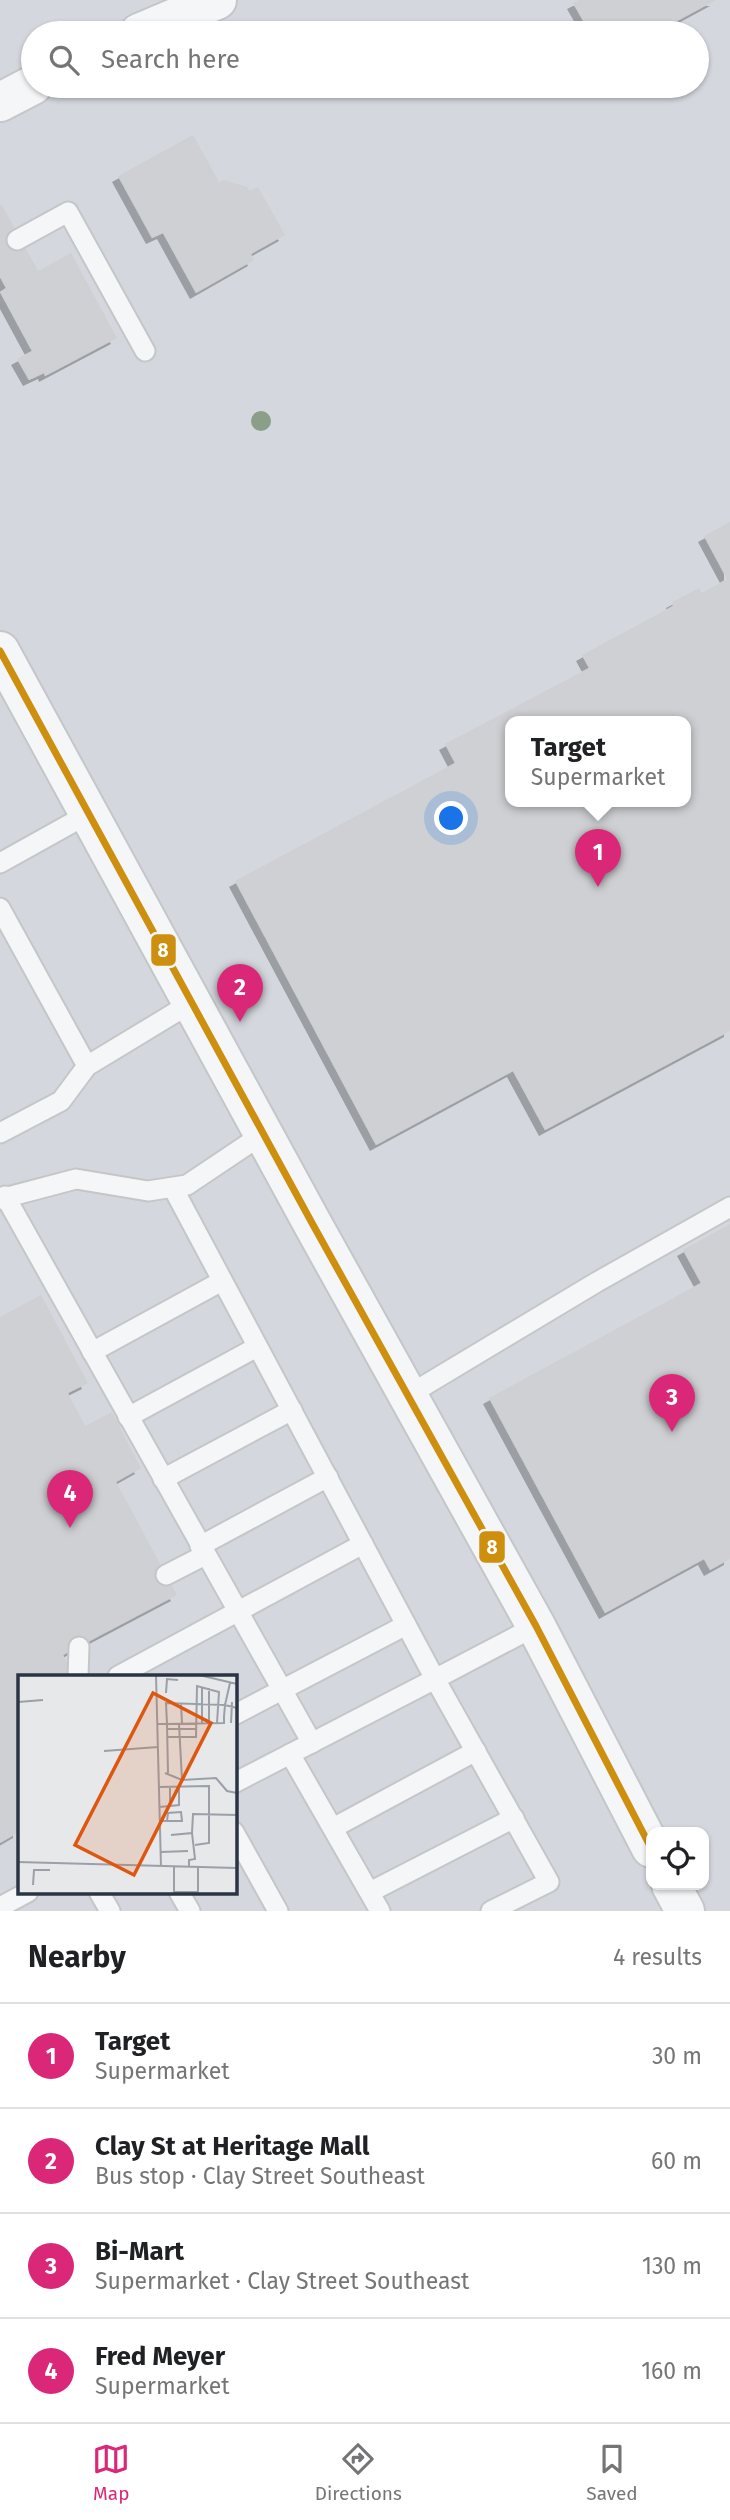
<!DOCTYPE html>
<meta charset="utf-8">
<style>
body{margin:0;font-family:"Fira Sans",sans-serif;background:#f2f2f2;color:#202124}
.controls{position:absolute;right:21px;bottom:21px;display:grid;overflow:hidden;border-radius:14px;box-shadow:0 2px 5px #0004}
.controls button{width:63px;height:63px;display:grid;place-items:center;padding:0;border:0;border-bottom:2px solid #e0e0e0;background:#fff;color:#202124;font:35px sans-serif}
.you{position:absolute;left:452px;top:819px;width:24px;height:24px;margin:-18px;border:5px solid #fff;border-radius:50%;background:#1a73e8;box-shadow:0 0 0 10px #1a73e833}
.badge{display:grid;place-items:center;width:46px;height:46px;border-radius:50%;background:#db2777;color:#fff;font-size:23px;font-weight:700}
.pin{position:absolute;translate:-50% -58px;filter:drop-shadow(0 2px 4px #0008)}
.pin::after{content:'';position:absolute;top:37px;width:24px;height:21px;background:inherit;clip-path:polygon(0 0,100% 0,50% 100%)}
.popup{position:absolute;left:505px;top:716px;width:186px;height:91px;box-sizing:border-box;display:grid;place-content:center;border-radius:14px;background:#fff;filter:drop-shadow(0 2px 5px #0005);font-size:23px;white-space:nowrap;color:#757577}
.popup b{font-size:26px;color:#202124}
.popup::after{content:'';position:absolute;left:50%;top:100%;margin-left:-14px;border:14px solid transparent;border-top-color:#fff}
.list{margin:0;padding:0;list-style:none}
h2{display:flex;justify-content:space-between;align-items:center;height:91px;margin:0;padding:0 28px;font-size:30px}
h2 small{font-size:23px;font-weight:400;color:#757577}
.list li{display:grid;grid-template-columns:46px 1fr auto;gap:21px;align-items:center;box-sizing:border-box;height:105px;padding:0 28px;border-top:2px solid #e0e0e0}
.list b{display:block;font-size:26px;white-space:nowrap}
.list p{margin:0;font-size:23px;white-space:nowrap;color:#757577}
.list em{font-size:23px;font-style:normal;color:#757577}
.icon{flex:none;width:38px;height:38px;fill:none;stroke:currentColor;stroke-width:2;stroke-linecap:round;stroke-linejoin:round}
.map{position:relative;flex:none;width:730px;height:1911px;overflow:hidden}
.search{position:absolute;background:#fff;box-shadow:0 2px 5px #0004;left:21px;right:21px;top:21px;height:77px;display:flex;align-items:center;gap:18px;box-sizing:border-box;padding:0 24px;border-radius:38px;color:#757577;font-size:26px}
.sheet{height:511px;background:#fff}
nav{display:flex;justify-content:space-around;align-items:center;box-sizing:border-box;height:98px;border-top:2px solid #e0e0e0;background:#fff;font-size:19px;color:#757577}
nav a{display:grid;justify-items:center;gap:4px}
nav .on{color:#db2777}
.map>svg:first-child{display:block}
</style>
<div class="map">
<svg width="730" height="1911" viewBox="0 0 730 1911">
<defs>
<filter id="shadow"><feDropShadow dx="-6" dy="6" stdDeviation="0" flood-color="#0004"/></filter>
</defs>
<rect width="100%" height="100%" fill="#e6e8ea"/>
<path fill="#d4d7dd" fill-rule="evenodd" d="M0 0H730V1911H0ZM33 33H697V86H33ZM510 721H686V801H510ZM19 1676H234V1892H19ZM651 1832H704V1885H651Z"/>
<g fill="#ced0d3" fill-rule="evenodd" filter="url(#shadow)">
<path d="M579 0H716L655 33H590L573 3Z"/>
<path d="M193 135 219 182 224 180 247 187 249 191 258 187 285 235 251 254 254 260 196 293 163 233 152 238 118 176Z"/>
<path d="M2 205 38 271 71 253 117 338 45 376 44 373 29 380 17 359 32 351 0 292 6 288 0 277V206Z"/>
<path d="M730 522V1031L545 1130 513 1071 376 1145 235 881 455 763 445 744 589 668 582 655 673 606 672 602 699 588 702 593 727 579 704 536ZM510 721H686V801H510Z"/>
<path d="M730 1224V1559L710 1570 704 1559 605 1613 489 1398 701 1283 683 1250Z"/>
<path d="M41 1295 88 1383 68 1393 85 1426 112 1412 141 1468 116 1482 177 1595 63 1655 71 1670 59 1676H19V1698L15 1700 19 1708V1832L0 1843V1317Z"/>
</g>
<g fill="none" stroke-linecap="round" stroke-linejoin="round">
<defs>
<g id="service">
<path d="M17 240 68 212 145 351"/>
<path d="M0 863 88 814"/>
<path d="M0 908 87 1066"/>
<path d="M0 1133 61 1101 87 1066 191 1003"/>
<path d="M173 1188 435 1679 234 1783"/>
<path d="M5 1196 312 1743"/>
<path d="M0 1199 76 1179 148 1191 187 1185 263 1134"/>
<path d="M92 1352 222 1281"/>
<path d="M407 1396 597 1282 730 1207"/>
<path d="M128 1417 257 1347"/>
<path d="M163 1479 292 1410"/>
<path d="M200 1546 328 1477"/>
<path d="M166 1575 205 1555"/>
<path d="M78 1676 79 1647"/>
<path d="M118 1676 363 1544"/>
<path d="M234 1715 406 1625"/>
<path d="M290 1754 380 1911"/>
<path d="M333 1828 476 1751"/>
<path d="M234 1832 278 1911"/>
<path d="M99 1892 110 1911"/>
<path d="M179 1892 190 1911"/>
<path d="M370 1892 514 1818"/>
<path d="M0 1907 28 1892"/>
<path d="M491 1911 549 1882 435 1679 536 1626"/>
</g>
<g id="tertiary">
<path d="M139 33 217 0"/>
<path d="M0 102 33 85"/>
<path d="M0 651 312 1223 536 1626 651 1848"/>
<path d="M671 1885 685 1911"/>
</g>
</defs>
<use href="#service" stroke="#c4c6c8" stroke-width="23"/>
<use href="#tertiary" stroke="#c4c6c8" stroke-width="42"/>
<use href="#service" stroke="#f5f6f7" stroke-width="19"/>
<use href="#tertiary" stroke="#f5f6f7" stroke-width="38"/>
<defs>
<path id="bus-1" d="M0 651 312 1223 536 1626 651 1848"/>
</defs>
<use href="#bus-1" stroke="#f4f6f9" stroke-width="12"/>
<use href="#bus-1" stroke="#ce8f0e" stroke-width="7"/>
</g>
<circle fill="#8a9e88" cx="261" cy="421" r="10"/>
<g transform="translate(18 1675)">
<rect width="219" height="219" fill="#e6e8ea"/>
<path fill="none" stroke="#9ba0a8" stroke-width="2" d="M138 0 143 192M181 0 219 9M184 12V48M191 13V48M148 18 149 4 160 5M0 27 25 25M163 28 164 49M206 42 207 30 219 33M213 48 214 27M139 49H149L148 28 207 30 212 8M161 49 164 105M149 54H178M149 62H178L179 11 201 17 199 48M86 76 140 72M147 98 164 105 198 103 209 116 219 118M150 98 149 49 206 48V42V46M141 112 191 111V168L177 170M152 131 161 130V110M141 132 152 131V112M142 146H164L163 137 150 138 149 146M153 160 174 158 175 139 219 140M143 177 170 176M0 187 219 193M156 192V219M171 192V185L177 184 174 158M15 210 16 195H32M156 217H180M180 219V192"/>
<path fill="#df570f" fill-opacity="0.15" stroke="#df570f" stroke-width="3.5" d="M135 18 193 48 116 200 57 170Z"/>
<rect width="219" height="219" fill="none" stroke="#2b3445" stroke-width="3.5"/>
</g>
<g stroke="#f4f6f9" stroke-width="2.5">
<rect x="150" y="933" width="27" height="34" rx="7" fill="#ce8f0e"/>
<rect x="478" y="1530" width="28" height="34" rx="7" fill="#ce8f0e"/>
</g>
<g font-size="19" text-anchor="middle" font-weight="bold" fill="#fff">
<text x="163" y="957">8</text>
<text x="492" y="1554">8</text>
</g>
</svg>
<div class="controls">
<button><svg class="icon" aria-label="locate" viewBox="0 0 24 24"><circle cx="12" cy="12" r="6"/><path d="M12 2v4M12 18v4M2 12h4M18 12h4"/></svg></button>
</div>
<div class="you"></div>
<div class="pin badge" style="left:598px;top:887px">1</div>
<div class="popup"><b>Target</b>Supermarket</div>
<div class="pin badge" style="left:240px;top:1022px">2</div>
<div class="pin badge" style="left:672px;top:1432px">3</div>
<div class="pin badge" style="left:70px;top:1528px">4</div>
<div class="search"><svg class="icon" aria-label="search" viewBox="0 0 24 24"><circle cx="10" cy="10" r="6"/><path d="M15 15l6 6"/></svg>Search here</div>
</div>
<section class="sheet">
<h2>Nearby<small>4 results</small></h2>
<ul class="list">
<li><span class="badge">1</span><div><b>Target</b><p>Supermarket</p></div><em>30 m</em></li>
<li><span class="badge">2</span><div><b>Clay St at Heritage Mall</b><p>Bus stop · Clay Street Southeast</p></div><em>60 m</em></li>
<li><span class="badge">3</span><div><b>Bi-Mart</b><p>Supermarket · Clay Street Southeast</p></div><em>130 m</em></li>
<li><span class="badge">4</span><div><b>Fred Meyer</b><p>Supermarket</p></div><em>160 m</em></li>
</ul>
</section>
<nav>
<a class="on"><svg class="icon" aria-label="map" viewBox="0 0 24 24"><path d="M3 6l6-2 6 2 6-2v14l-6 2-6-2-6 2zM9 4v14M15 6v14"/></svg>Map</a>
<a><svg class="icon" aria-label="directions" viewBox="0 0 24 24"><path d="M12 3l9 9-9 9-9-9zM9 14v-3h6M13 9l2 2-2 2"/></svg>Directions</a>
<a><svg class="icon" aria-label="saved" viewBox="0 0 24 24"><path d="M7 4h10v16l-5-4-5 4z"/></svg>Saved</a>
</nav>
